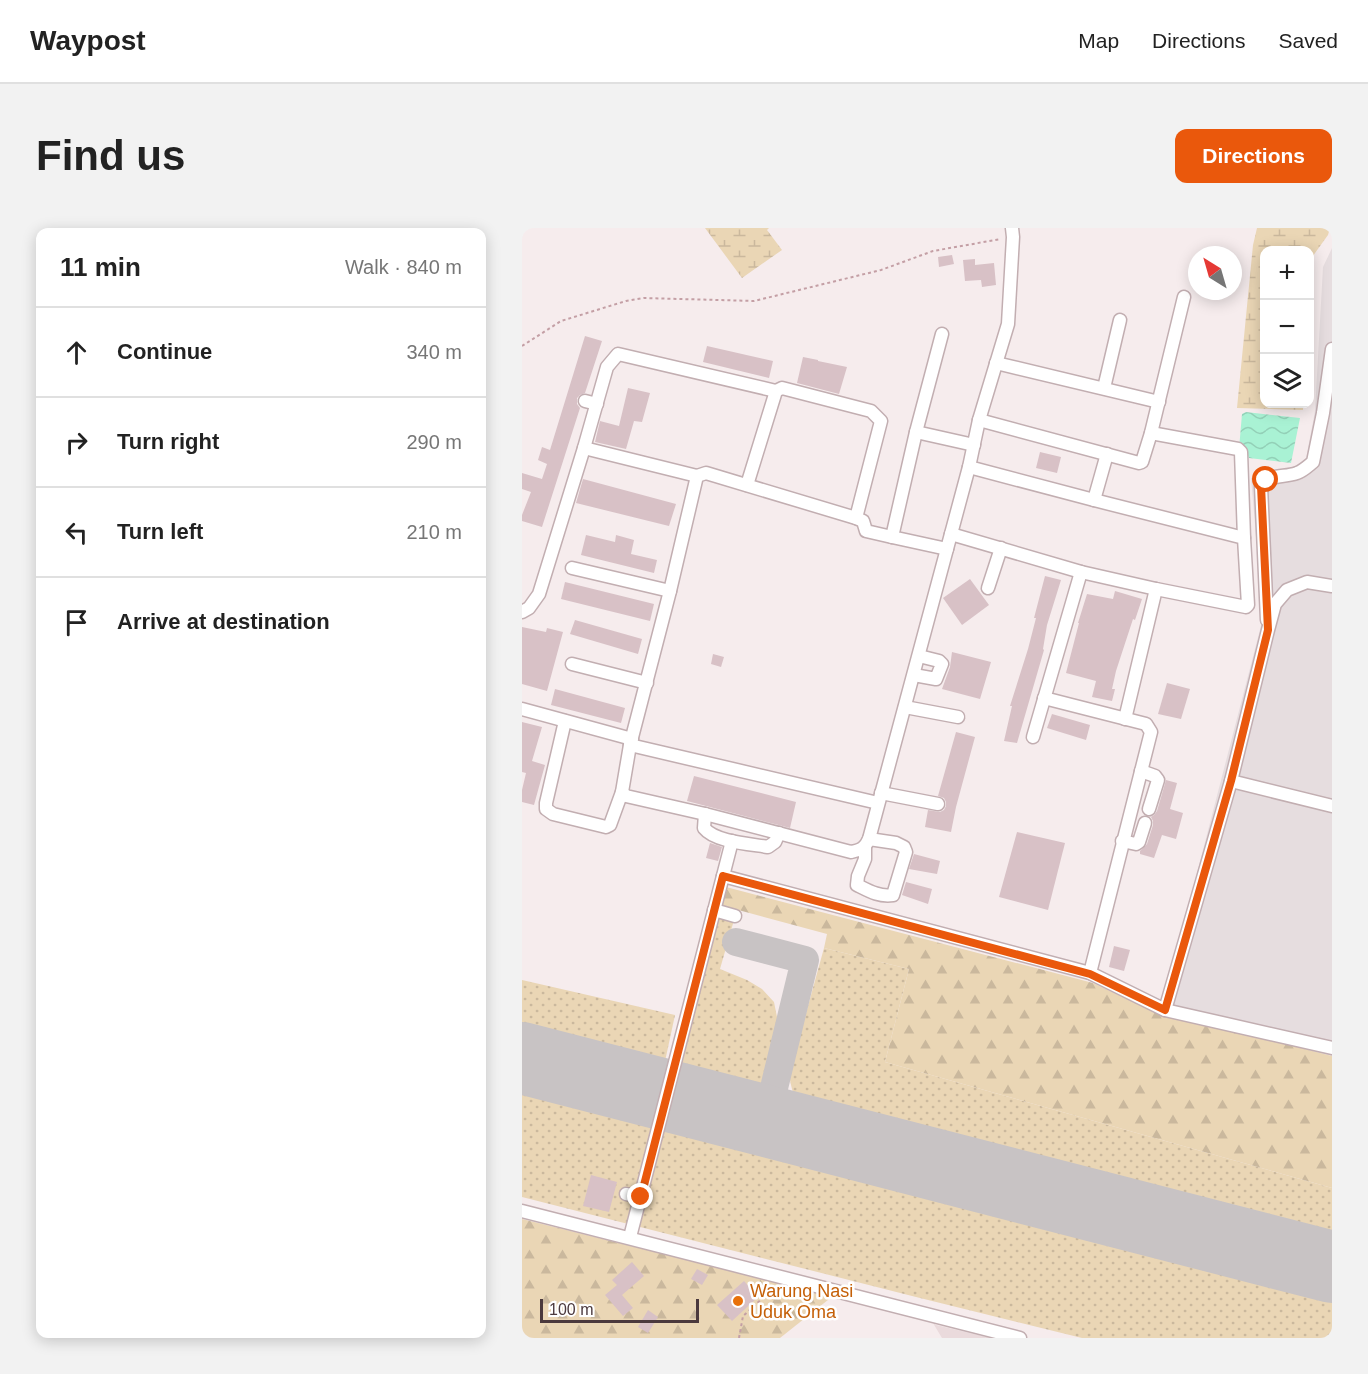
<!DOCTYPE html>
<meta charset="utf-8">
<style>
body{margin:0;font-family:Helvetica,sans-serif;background:#f2f2f2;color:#222}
.controls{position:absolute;right:18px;top:18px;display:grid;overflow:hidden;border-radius:12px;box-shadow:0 3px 15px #0003}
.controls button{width:54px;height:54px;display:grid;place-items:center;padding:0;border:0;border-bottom:2px solid #e0e0e0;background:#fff;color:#222;font:30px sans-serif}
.compass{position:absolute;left:666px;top:18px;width:54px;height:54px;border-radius:50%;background:#fff;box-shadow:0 3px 15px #0003;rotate:323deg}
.scale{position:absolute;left:18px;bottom:15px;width:159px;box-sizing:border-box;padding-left:6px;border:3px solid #4b393d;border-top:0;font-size:16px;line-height:21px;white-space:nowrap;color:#4b393d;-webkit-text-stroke:4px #fff;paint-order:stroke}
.stop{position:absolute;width:18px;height:18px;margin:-14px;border:4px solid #ea580c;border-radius:50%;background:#fff}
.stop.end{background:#ea580c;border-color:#fff;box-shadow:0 2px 6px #0008}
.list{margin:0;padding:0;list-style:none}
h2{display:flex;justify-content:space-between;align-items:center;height:78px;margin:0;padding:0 24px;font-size:26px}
h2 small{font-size:20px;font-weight:400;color:#767676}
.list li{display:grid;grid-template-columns:39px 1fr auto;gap:18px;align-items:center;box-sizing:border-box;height:90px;padding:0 24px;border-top:2px solid #e0e0e0}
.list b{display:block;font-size:22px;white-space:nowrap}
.list em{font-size:20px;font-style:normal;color:#767676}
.icon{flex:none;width:33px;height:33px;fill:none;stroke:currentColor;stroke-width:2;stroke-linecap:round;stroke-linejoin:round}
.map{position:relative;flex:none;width:810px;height:1110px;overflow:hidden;border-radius:12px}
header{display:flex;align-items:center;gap:36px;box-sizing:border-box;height:84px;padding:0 30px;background:#fff;border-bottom:2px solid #e0e0e0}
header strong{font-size:28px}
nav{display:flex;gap:33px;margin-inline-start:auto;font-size:21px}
.intro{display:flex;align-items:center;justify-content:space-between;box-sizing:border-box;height:144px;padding:0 36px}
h1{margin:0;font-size:42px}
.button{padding:15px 27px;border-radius:12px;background:#ea580c;color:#fff;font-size:21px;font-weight:700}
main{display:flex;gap:36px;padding:0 36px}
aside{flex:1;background:#fff;border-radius:12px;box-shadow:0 3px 15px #0003}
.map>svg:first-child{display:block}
</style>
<header>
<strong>Waypost</strong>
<nav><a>Map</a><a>Directions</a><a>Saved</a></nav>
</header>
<div class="intro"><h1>Find us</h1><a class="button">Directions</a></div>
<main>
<aside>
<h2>11 min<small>Walk · 840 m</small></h2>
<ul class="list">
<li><svg class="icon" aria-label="ahead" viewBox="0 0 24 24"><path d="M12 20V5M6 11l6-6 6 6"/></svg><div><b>Continue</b></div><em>340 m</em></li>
<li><svg class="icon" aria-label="right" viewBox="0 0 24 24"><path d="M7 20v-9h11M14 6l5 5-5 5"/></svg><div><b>Turn right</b></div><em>290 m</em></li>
<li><svg class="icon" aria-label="left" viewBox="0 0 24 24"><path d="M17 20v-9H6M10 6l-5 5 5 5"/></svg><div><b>Turn left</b></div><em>210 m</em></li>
<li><svg class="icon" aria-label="arrive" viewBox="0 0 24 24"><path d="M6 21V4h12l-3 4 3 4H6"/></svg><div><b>Arrive at destination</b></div></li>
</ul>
</aside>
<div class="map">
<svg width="810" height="1110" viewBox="0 0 810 1110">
<defs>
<pattern id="grass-dots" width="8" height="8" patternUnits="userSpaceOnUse" patternTransform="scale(1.5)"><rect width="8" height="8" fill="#ead6b5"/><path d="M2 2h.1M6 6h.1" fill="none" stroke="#cab89d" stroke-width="1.8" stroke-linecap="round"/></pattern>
<pattern id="forest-firs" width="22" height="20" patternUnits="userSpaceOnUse" patternTransform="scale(1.5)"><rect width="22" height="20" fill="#ead6b5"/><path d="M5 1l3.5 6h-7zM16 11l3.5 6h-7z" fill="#cab89d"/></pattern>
<pattern id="wetland-marsh" width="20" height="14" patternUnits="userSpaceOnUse" patternTransform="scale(1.5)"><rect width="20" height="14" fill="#ead6b5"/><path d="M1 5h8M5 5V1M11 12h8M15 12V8" fill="none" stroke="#cab89d"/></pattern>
<pattern id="water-waves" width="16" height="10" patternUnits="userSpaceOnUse" patternTransform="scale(1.5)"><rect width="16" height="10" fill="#a9f2d4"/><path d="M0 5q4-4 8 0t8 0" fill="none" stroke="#93d0b7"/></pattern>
</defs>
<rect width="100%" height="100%" fill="#f6eced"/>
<path fill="#eadadc" d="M411 1095 414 1097 469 1110H420Z"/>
<path fill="#e6dddf" d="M810 20V828L639 784 741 390 729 250 783 236 793 183 801 39Z"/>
<g fill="url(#grass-dots)">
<path d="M193 688 212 692 198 741 225 752 240 761 252 774 257 799 251 828 244 844 239 855 232 861 206 869 149 855Z"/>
<path d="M302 720 387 741 363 834 810 960V1008L803 1010 773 1003 744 1011 289 891C273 875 271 868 267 847Z"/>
<path d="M0 752 153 787 139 852 0 816Z"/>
<path d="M0 845 737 1035 760 1052 810 1067V1110H560L394 1069 0 969Z"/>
</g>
<g fill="url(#forest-firs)">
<path d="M204 659 571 755 607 772 639 784 810 828V960L363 834 387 741 302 720 305 706 198 677Z"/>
<path d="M0 991 311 1068 258 1110H0Z"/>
</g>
<g fill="url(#wetland-marsh)">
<path d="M183 0H247L245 2 260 22 220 50Z"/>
<path d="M735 0H808L806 7 788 32V22H742V176H781V182L715 180 731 17Z"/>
</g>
<path fill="url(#water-waves)" d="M724 184 778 190 769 235 727 230 725 225 717 221 720 186Z"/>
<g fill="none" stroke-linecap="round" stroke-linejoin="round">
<path stroke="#c8c3c4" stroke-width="28" d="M214 714 283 732 244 893"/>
<path stroke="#c8c3c4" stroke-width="72" d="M0 830 810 1039"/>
</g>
<g fill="#d8c1c6">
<path d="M430 27 432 36 417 39 416 29Z"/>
<path d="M453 31V37L472 35 474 57 460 59 459 52 443 53 441 32Z"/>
<path d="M63 108 80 113 63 165 58 167 55 170V176L58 180 20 299 0 293V287L9 264 0 261V245L20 251 25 236 16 232 20 219 28 222Z"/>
<path d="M185 118 251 133 247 150 181 134Z"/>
<path d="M281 129 296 132V133L325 139 317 166 275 155Z"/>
<path d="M106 160 128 165 120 194 112 193 104 221 73 214 78 193 97 198Z"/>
<path d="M518 224 539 229 535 245 514 240Z"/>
<path d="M61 251 154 276 147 298 54 275Z"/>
<path d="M64 307 93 314 94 307 112 312 109 326 135 332 132 345 59 327Z"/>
<path d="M523 348 539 352 525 397 521 421 522 422 495 515 482 513 490 478H488L506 421 514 390H512Z"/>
<path d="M448 351 467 377 440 397 421 370Z"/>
<path d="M43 354 132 376 128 393 39 371Z"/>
<path d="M593 363 620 371 613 392 611 391 594 443 590 461H593L590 473 570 469 574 453 544 445 557 395H556L565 366 591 371Z"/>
<path d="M53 392 120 411 116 426 48 406Z"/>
<path d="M0 399 24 404 25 400 41 404 25 463 0 456Z"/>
<path d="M430 424 469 434 458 471 420 461 428 439Z"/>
<path d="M191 426 202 429 199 439 189 436Z"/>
<path d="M645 455 668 461 659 491 636 486Z"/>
<path d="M33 461 103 480 99 495 29 477Z"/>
<path d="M530 486 568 497 564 512 525 500Z"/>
<path d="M0 494 20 499 10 533 23 537 12 577 0 574V562L4 545 0 544Z"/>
<path d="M434 504 453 509 434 579 429 604 403 599 406 582 418 584 422 582 424 578V574L422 570 416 568Z"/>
<path d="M172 548 274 574 268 600 165 573Z"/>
<path d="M644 552 655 555 648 581 661 585 654 611 640 607 632 630 618 626V623L625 616 631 597V593L629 589 632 587 635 583Z"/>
<path d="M495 604 543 615 526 682 477 669Z"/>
<path d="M188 615 200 619 196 633 184 630Z"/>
<path d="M392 626 418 633 415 646 387 641Z"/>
<path d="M384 654 410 661 406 676 380 667Z"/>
<path d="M592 718 608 722 602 743 587 739Z"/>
<path d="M69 947 95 954 87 984 61 978Z"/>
<path d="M110 1034 122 1048 100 1067 111 1080 101 1088 83 1067 95 1057 90 1052Z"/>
<path d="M175 1041 186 1047 180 1057 169 1051Z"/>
<path d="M222 1053 236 1069 210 1093 195 1077Z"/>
<path d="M126 1082 136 1089 126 1105 116 1099Z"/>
</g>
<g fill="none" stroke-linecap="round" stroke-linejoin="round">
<defs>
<g id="minor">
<path d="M420 106 394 204 370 309 425 321"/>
<path d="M474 135 637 174"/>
<path d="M582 160 598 92"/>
<path d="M63 173 75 176"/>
<path d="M457 192 617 235 620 234 629 205 662 69"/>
<path d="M394 204 452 217"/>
<path d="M629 205 716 221 719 224 722 310"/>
<path d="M62 220 175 248"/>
<path d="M225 257 254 163 260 160 349 183 359 193 334 290"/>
<path d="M572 272 585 226"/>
<path d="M429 306 559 344 634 361 724 379 726 377 722 310 572 272 447 239"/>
<path d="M370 309 344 303 341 293 334 290 184 245 175 248 148 363 108 517 100 564 104 568 183 586 329 624C339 622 343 620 347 611L447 239 457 192 486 96 491 9 490 0"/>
<path d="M50 340 148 363"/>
<path d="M466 360 479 320"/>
<path d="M0 384 7 380 17 366 62 220 85 139 96 126 254 163"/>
<path d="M745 392 739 258C749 245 762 250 775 245 781 243 786 238 791 234L801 185 810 121"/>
<path d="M50 436 125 455"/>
<path d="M392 447 414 451 420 436 417 433 397 428"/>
<path d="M522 470 624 496 629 504 568 745"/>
<path d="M383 479 436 489"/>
<path d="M0 481 110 511"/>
<path d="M603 491 634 361"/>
<path d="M43 493 24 575V581L31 586 84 599 88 597 100 564"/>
<path d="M511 509 559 344"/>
<path d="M108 517 356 575"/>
<path d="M619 543 633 548 636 552 627 581"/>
<path d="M709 553 810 578"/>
<path d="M359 565 416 576"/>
<path d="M183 586 182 600C193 614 228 616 246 619L253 614 257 605"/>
<path d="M600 613 614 616 617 614 623 595"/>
<path d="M343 619V631L336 648 335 657C347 663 357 669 371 667L384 624 382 619 374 615 347 611"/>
<path d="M201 648 568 745 643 782 810 820"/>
<path d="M192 682 213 688"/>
<path d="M643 782 709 553 746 402 753 376 765 362 785 354 810 358"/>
<path d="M104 966 119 969"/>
<path d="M0 983 498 1110"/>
<path d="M108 1009 210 613"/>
</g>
</defs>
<use href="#minor" stroke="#c2aeb1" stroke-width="15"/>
<g stroke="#c49fa5" stroke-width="2" stroke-dasharray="3 3" stroke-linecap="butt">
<path d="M0 118 39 93 104 73 122 70 232 73 359 42 411 23 479 11"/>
<path d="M217 1110 221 1088 242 1069 238 1056"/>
</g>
<use href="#minor" stroke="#fff" stroke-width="12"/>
</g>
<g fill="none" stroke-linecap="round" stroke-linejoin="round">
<path stroke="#ea580c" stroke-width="8" d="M119 969 201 648 568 746 643 782 709 553 746 402 739 258 744 252"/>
</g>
<circle fill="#e8710a" stroke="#fff" stroke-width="2" cx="216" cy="1073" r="6"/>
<g text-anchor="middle" stroke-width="5" stroke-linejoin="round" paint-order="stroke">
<g font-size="18" fill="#c56008" stroke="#fff" text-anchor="start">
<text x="228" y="1069">Warung Nasi<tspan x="228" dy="21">Uduk Oma</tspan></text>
</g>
</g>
</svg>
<div class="controls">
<button>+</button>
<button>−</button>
<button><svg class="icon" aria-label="layers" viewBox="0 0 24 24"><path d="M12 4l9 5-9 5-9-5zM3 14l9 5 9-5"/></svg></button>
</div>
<svg class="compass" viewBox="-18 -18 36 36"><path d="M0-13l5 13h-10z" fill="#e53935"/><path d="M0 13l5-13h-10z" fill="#767676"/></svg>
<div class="scale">100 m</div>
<div class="stop" style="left:744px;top:252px"></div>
<div class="stop end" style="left:119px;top:969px"></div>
</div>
</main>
